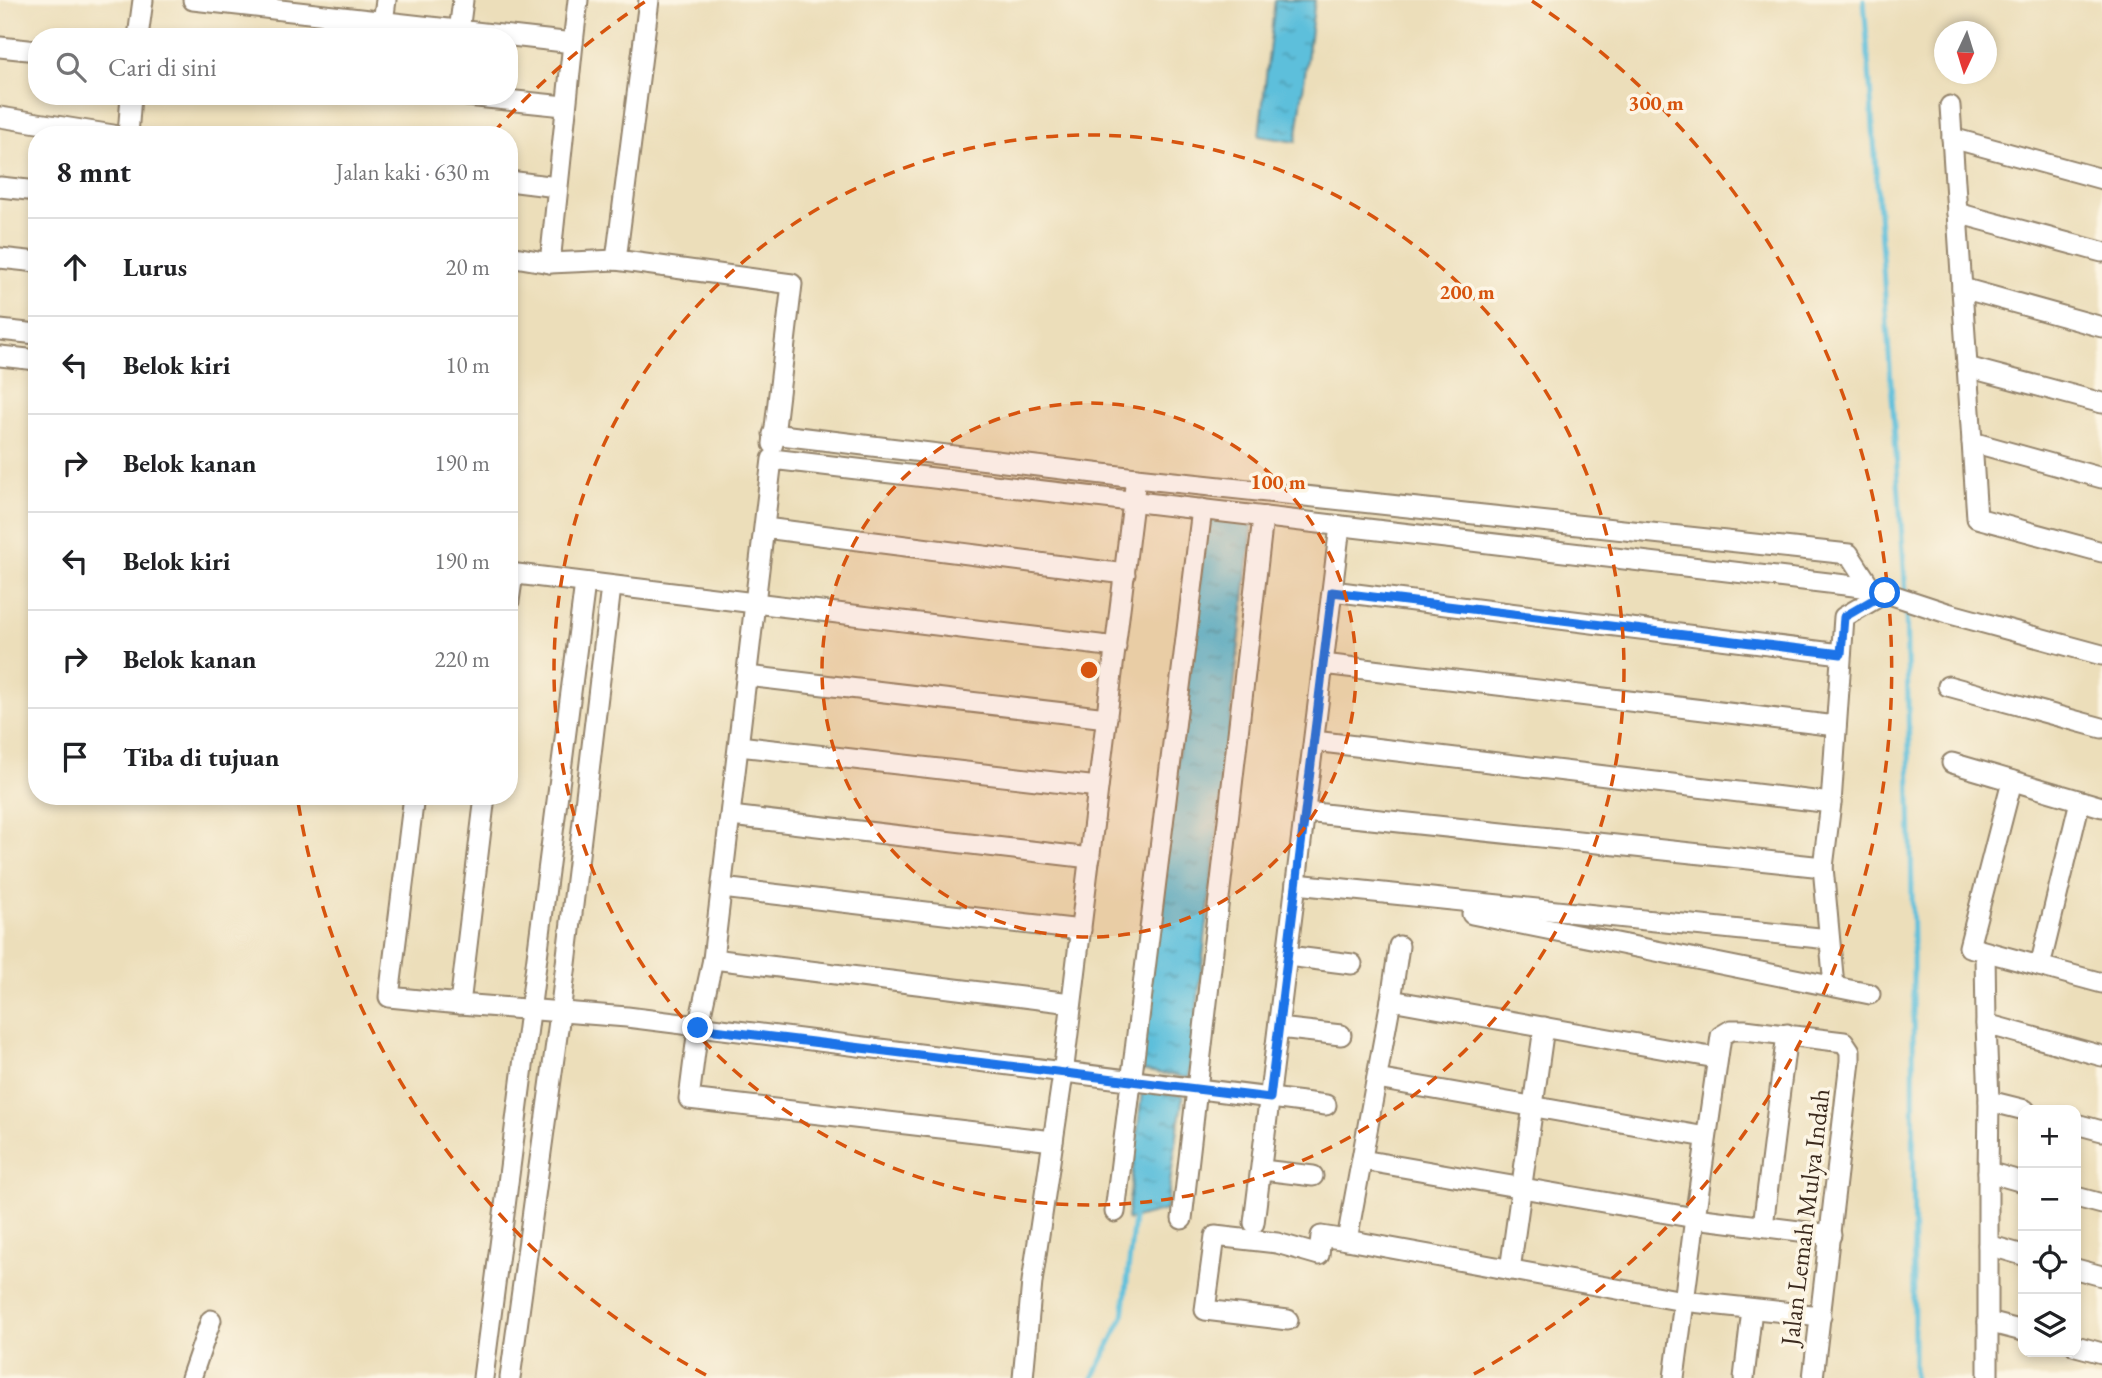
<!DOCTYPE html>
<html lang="id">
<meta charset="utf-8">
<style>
body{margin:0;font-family:"EB Garamond",serif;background:#f2f2f2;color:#202124}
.controls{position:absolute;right:21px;bottom:21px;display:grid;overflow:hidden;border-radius:14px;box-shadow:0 4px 10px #0003}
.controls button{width:63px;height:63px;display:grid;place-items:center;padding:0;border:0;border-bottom:2px solid #e0e0e0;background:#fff;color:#202124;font:35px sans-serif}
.compass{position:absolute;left:1934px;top:21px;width:63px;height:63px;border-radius:50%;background:#fff;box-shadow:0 4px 10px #0003;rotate:184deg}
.stop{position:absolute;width:21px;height:21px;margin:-16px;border:5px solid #1a73e8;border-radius:50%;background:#fff}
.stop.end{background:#1a73e8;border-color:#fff;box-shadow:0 2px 7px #0008}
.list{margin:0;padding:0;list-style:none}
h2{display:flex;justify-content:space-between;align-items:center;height:91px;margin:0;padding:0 28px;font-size:30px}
h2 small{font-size:23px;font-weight:400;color:#757577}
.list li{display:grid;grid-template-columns:46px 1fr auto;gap:21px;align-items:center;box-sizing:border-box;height:98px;padding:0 28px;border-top:2px solid #e0e0e0}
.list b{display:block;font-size:26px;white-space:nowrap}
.list em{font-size:23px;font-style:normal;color:#757577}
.icon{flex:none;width:38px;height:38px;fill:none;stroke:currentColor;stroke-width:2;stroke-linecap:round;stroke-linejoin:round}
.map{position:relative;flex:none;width:2102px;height:1378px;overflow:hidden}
.search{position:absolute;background:#fff;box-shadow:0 4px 10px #0003;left:28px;top:28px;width:490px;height:77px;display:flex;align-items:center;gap:18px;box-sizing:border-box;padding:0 24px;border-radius:28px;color:#757577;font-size:26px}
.panel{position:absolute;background:#fff;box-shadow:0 4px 10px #0003;left:28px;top:126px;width:490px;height:679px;border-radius:28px}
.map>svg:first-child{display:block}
</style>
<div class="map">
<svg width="2102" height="1378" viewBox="0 0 2102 1378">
<defs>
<pattern id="water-ripples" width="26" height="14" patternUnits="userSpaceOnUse" patternTransform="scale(1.75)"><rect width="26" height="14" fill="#5dbfdb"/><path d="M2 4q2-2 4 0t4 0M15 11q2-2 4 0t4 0" fill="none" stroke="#4e9bb1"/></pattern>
</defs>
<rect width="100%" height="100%" fill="#fcf5e5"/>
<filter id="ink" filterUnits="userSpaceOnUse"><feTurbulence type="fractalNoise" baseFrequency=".0143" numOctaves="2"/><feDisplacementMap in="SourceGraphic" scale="14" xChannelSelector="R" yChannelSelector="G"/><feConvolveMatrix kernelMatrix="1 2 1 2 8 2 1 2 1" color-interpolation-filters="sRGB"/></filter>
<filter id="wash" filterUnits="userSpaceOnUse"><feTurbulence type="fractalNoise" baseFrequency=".00686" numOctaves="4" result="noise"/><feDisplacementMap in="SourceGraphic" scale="28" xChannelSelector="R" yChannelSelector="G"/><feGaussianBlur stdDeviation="1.57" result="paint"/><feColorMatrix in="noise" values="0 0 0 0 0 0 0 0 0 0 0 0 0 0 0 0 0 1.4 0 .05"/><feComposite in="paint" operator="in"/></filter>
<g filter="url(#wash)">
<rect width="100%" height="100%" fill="#ecdeba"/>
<g fill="url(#water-ripples)" stroke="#4c747c" stroke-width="2">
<path d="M1275 0H1315L1296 142 1259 136Z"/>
<path d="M1208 516 1253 522 1189 1078 1139 1070Z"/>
<path d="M1142 1092 1183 1095 1166 1210 1127 1220Z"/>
</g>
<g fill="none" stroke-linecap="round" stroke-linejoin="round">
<g stroke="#5dbfdb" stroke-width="5">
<path d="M1864 0 1906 594"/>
<path d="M1906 604 1913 941 1914 1378"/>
<path d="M1093 1378 1123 1317 1134 1218"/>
</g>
</g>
</g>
<g filter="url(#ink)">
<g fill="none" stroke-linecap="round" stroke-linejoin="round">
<defs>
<g id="street">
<path d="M193 0 573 43 550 263"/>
<path d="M383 22 386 0"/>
<path d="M459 32 463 0"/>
<path d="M138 37 143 0"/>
<path d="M573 43 578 0"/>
<path d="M0 47 37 51"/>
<path d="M467 96 564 106"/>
<path d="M1950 106 1977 518 2102 552"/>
<path d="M0 117 113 135"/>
<path d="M128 135 131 96"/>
<path d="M1952 138 2102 179"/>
<path d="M509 181 557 187"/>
<path d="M0 187 37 191"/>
<path d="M1957 213 2102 252"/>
<path d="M509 256 550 263 616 260 792 284 773 444"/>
<path d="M0 258 37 262"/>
<path d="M616 260 649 0"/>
<path d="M1962 288 2102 327"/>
<path d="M0 330 37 334"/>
<path d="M0 356 37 360"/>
<path d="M1967 367 2102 403"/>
<path d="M773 434 1136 478 1063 1074 1032 1282 1023 1378"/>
<path d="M1972 442 2102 478"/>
<path d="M1136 478 1849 554 1871 588"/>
<path d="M765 528 1125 574"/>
<path d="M509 573 1116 647"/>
<path d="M1332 591 1841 654"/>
<path d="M509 601 513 574"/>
<path d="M1323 664 1836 726"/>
<path d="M747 676 1107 718"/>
<path d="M1948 686 2102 728"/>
<path d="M1314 741 1831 803"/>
<path d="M739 746 1098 787"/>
<path d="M1952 763 2102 807"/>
<path d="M2012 781 1969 947 2102 983"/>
<path d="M414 796 389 997 460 1004"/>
<path d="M485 796 460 1004 627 1017 1326 1105"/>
<path d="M1305 812 1823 867"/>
<path d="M731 816 1090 858"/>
<path d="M1296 884 1829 939"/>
<path d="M722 888 1081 930"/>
<path d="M1472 914 1870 994"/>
<path d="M1399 946 1391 1000 1716 1058"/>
<path d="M1985 952 1986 1024 2102 1056"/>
<path d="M1288 956 1352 964"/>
<path d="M713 959 1071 1003"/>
<path d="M2040 966 2080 801"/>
<path d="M1834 986 1823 867 1831 803 1844 617 1885 593"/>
<path d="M1391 1000 1347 1240 1683 1301 1821 1316"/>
<path d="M1986 1024 1989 1101 2025 1110"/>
<path d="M1279 1028 1341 1035"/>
<path d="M1377 1079 1706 1137"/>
<path d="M1989 1101 1988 1172 2023 1182"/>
<path d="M2076 1124 2102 1131"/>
<path d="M1053 1141 689 1099 698 1028 713 959 772 459 1871 588 1947 613 2102 655"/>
<path d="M1362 1160 1695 1218 1721 1036 1731 1030H1745L1844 1042 1850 1051V1061L1813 1378"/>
<path d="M1262 1170 1313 1176"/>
<path d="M1988 1172V1245L2023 1255"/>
<path d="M2076 1197 2102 1204"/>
<path d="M1115 1212 1202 509"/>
<path d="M1182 1219 1263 517"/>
<path d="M1254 1223 1340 526"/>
<path d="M1763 1226 1787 1034"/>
<path d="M2076 1269 2102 1276"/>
<path d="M1510 1270 1544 1027"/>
<path d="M1288 1320 1205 1310 1215 1236 1277 1243 1319 1255 1321 1236 1347 1240"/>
<path d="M1988 1322 2023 1331"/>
<path d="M2076 1346 2102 1353"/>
<path d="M191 1378 211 1320"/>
<path d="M483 1378 585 583"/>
<path d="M510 1378 560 1014 611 587"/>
<path d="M1674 1378 1695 1218 1831 1235"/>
<path d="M1744 1378 1752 1309"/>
<path d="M1988 1378V1245"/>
</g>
</defs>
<use href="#street" stroke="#94846c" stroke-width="23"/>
<use href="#street" stroke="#fff" stroke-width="19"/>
</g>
</g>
<g fill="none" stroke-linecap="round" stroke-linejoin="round" filter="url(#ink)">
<path stroke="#1a73e8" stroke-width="9" d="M698 1028 1270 1098 1332 592 1841 654 1844 617 1885 593"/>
</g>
<circle cx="1089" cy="670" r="267" fill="#d7540e" fill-opacity=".12"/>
<g fill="none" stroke="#d7540e" stroke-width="3.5" stroke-dasharray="12 9">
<circle cx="1089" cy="670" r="267"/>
<circle cx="1089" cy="670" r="535"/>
<path d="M706 1375A802 802 0 0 1 298 802M493 133A802 802 0 0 1 646 1M1532 1A802 802 0 0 1 1472 1375"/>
</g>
<g text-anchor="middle" stroke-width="7" stroke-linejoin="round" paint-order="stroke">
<g font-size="26" fill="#3b2a1e" stroke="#fcf5e5">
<text transform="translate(1805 1217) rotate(-83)" y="9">Jalan Lemah Mulya Indah</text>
</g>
</g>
<circle cx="1089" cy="670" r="10" fill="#d7540e" stroke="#fcf5e5" stroke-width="3.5"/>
<g font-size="21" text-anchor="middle" font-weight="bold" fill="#d7540e" stroke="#fcf5e5" stroke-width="7" stroke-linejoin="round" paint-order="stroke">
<text x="1656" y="110">300 m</text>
<text x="1467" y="299">200 m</text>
<text x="1278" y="489">100 m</text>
</g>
</svg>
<div class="controls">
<button>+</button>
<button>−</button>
<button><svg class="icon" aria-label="locate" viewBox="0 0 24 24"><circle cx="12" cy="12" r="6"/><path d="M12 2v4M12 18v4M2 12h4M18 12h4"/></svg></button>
<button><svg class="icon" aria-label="layers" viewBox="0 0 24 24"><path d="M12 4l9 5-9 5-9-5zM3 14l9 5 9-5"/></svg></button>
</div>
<svg class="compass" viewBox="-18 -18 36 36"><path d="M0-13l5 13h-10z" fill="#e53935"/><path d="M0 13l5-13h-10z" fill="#757577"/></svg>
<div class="stop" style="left:1885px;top:593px"></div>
<div class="stop end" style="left:698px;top:1028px"></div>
<div class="search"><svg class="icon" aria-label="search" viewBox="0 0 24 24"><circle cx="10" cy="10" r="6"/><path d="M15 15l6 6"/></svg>Cari di sini</div>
<section class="panel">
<h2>8 mnt<small>Jalan kaki · 630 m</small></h2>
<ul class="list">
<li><svg class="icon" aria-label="ahead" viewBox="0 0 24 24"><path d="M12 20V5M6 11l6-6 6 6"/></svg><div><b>Lurus</b></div><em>20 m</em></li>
<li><svg class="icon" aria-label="left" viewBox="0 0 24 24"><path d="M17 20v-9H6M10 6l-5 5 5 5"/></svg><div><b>Belok kiri</b></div><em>10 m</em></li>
<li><svg class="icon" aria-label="right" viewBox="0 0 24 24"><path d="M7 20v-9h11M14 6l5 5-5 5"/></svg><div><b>Belok kanan</b></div><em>190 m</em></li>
<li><svg class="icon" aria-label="left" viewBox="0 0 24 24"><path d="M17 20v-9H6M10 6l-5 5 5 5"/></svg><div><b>Belok kiri</b></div><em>190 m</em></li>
<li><svg class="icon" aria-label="right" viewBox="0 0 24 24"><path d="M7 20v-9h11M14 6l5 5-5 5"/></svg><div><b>Belok kanan</b></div><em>220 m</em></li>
<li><svg class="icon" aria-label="arrive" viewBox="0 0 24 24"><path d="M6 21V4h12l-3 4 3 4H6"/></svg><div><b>Tiba di tujuan</b></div></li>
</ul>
</section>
</div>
